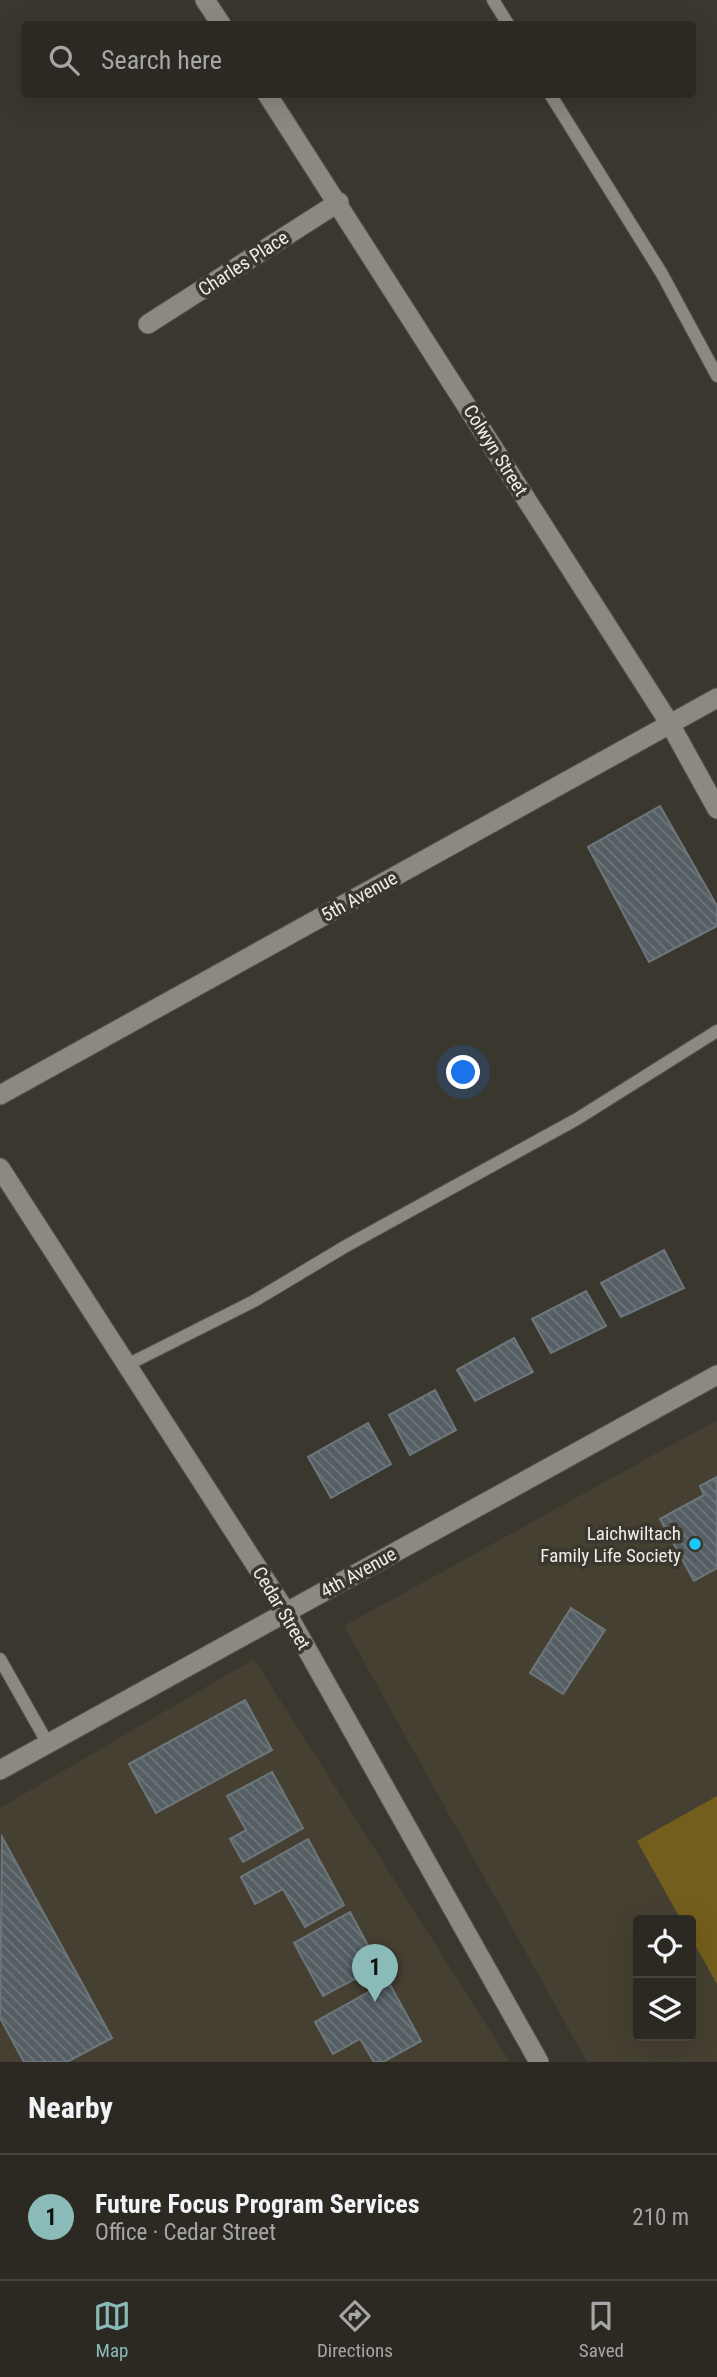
<!DOCTYPE html>
<meta charset="utf-8">
<style>
body{margin:0;font-family:"Roboto Condensed",sans-serif;background:#383530;color:#f1f3f6}
.controls{position:absolute;right:21px;bottom:21px;display:grid;overflow:hidden;border-radius:7px;box-shadow:0 7px 28px #0002}
.controls button{width:63px;height:63px;display:grid;place-items:center;padding:0;border:0;border-bottom:2px solid #484541;background:#2c2923;color:#f1f3f6;font:35px sans-serif}
.you{position:absolute;left:464px;top:1073px;width:24px;height:24px;margin:-18px;border:5px solid #fff;border-radius:50%;background:#1a73e8;box-shadow:0 0 0 10px #1a73e833}
.badge{display:grid;place-items:center;width:46px;height:46px;border-radius:50%;background:#8bbbb9;color:#111;font-size:23px;font-weight:700}
.pin{position:absolute;translate:-50% -58px;filter:drop-shadow(0 2px 4px #0008)}
.pin::after{content:'';position:absolute;top:37px;width:24px;height:21px;background:inherit;clip-path:polygon(0 0,100% 0,50% 100%)}
.list{margin:0;padding:0;list-style:none}
h2{display:flex;justify-content:space-between;align-items:center;height:91px;margin:0;padding:0 28px;font-size:30px}
h2 small{font-size:23px;font-weight:400;color:#a6a6a6}
.list li{display:grid;grid-template-columns:46px 1fr auto;gap:21px;align-items:center;box-sizing:border-box;height:126px;padding:0 28px;border-top:2px solid #484541}
.list b{display:block;font-size:26px;white-space:nowrap}
.list p{margin:0;font-size:23px;white-space:nowrap;color:#a6a6a6}
.list em{font-size:23px;font-style:normal;color:#a6a6a6}
.icon{flex:none;width:38px;height:38px;fill:none;stroke:currentColor;stroke-width:2;stroke-linecap:round;stroke-linejoin:round}
.map{position:relative;flex:none;width:717px;height:2062px;overflow:hidden}
.search{position:absolute;background:#2c2923;box-shadow:0 7px 28px #0002;left:21px;right:21px;top:21px;height:77px;display:flex;align-items:center;gap:18px;box-sizing:border-box;padding:0 24px;border-radius:7px;color:#a6a6a6;font-size:26px}
.sheet{height:217px;background:#2c2923}
nav{display:flex;justify-content:space-around;align-items:center;box-sizing:border-box;height:98px;border-top:2px solid #484541;background:#2c2923;font-size:19px;color:#a6a6a6}
nav a{display:grid;justify-items:center;gap:4px}
nav .on{color:#8bbbb9}
.map>svg:first-child{display:block}
</style>
<div class="map">
<svg width="717" height="2062" viewBox="0 0 717 2062">
<defs>
<pattern id="building-back-hatch" width="6" height="6" patternUnits="userSpaceOnUse" patternTransform="scale(1.75)"><rect width="6" height="6" fill="#555f63"/><path d="M-1 5l2 2M0 0l6 6M5-1l2 2" fill="none" stroke="#6e7679"/></pattern>
</defs>
<rect width="100%" height="100%" fill="#3a372f"/>
<g fill="#454032" fill-rule="evenodd">
<path d="M717 1420V2062H587L344 1626ZM638 1920H691V2036H638Z"/>
<path d="M254 1659 510 2062H0V1808Z"/>
</g>
<path fill="#735e1d" d="M717 1796V1984L691 1938V1920H681L637 1841Z"/>
<g fill="url(#building-back-hatch)" stroke="#6d777b" stroke-width="2">
<path d="M660 806 717 906V926L649 962 588 847Z"/>
<path d="M664 1250 684 1288 621 1317 601 1283Z"/>
<path d="M586 1291 606 1326 551 1353 532 1319Z"/>
<path d="M514 1338 533 1372 475 1401 457 1370Z"/>
<path d="M435 1390 456 1430 410 1455 389 1415Z"/>
<path d="M368 1423 391 1464 331 1498 308 1457Z"/>
<path d="M717 1477V1568L694 1581 660 1519 704 1495 700 1486Z"/>
<path d="M571 1608 605 1630 563 1694 530 1673Z"/>
<path d="M245 1700 272 1750 156 1813 129 1764Z"/>
<path d="M272 1772 303 1828 243 1862 230 1839 246 1830 227 1796Z"/>
<path d="M2 1837 112 2038 67 2062H24L0 2018Z"/>
<path d="M308 1839 344 1905 305 1927 283 1889 255 1904 241 1877Z"/>
<path d="M350 1912 379 1966 323 1996 294 1943Z"/>
<path d="M388 1981 421 2041 383 2062H374L360 2039 333 2054 315 2022Z"/>
</g>
<g fill="none" stroke-linecap="round" stroke-linejoin="round">
<defs>
<g id="service">
<path d="M493 0 508 24"/>
<path d="M550 94 662 274 717 376"/>
<path d="M127 1365 254 1301 346 1246 577 1119 717 1031"/>
<path d="M0 1659 47 1742"/>
</g>
<g id="minor">
<path d="M205 0 221 24"/>
<path d="M267 94 670 724 717 809"/>
<path d="M148 324 339 202"/>
<path d="M0 1095 717 698"/>
<path d="M0 1168 286 1612 539 2062"/>
<path d="M0 1770 717 1375"/>
</g>
</defs>
<use href="#service" stroke="#56544d" stroke-width="14"/>
<use href="#minor" stroke="#56544d" stroke-width="21"/>
<use href="#service" stroke="#8d8980" stroke-width="12"/>
<use href="#minor" stroke="#8d8980" stroke-width="19"/>
</g>
<circle fill="#1bcafc" stroke="#3a372f" stroke-width="2.5" cx="695" cy="1544" r="7"/>
<g text-anchor="middle" stroke-width="7" stroke-linejoin="round" paint-order="stroke">
<g font-size="19" fill="#eeece7" stroke="#3a372f">
<text transform="translate(243 263) rotate(-33)" y="7">Charles Place</text>
<text transform="translate(496 450) rotate(58)" y="7">Colwyn Street</text>
<text transform="translate(359 896) rotate(-29)" y="7">5th Avenue</text>
<text transform="translate(358 1572) rotate(-29)" y="7">4th Avenue</text>
<text transform="translate(282 1608) rotate(59)" y="7">Cedar Street</text>
</g>
<g font-size="19" fill="#eeece7" stroke="#3a372f" text-anchor="end">
<text x="681" y="1540">Laichwiltach<tspan x="681" dy="22">Family Life Society</tspan></text>
</g>
</g>
</svg>
<div class="controls">
<button><svg class="icon" aria-label="locate" viewBox="0 0 24 24"><circle cx="12" cy="12" r="6"/><path d="M12 2v4M12 18v4M2 12h4M18 12h4"/></svg></button>
<button><svg class="icon" aria-label="layers" viewBox="0 0 24 24"><path d="M12 4l9 5-9 5-9-5zM3 14l9 5 9-5"/></svg></button>
</div>
<div class="you"></div>
<div class="pin badge" style="left:375px;top:2002px">1</div>
<div class="search"><svg class="icon" aria-label="search" viewBox="0 0 24 24"><circle cx="10" cy="10" r="6"/><path d="M15 15l6 6"/></svg>Search here</div>
</div>
<section class="sheet">
<h2>Nearby<small></small></h2>
<ul class="list">
<li><span class="badge">1</span><div><b>Future Focus Program Services</b><p>Office · Cedar Street</p></div><em>210 m</em></li>
</ul>
</section>
<nav>
<a class="on"><svg class="icon" aria-label="map" viewBox="0 0 24 24"><path d="M3 6l6-2 6 2 6-2v14l-6 2-6-2-6 2zM9 4v14M15 6v14"/></svg>Map</a>
<a><svg class="icon" aria-label="directions" viewBox="0 0 24 24"><path d="M12 3l9 9-9 9-9-9zM9 14v-3h6M13 9l2 2-2 2"/></svg>Directions</a>
<a><svg class="icon" aria-label="saved" viewBox="0 0 24 24"><path d="M7 4h10v16l-5-4-5 4z"/></svg>Saved</a>
</nav>
